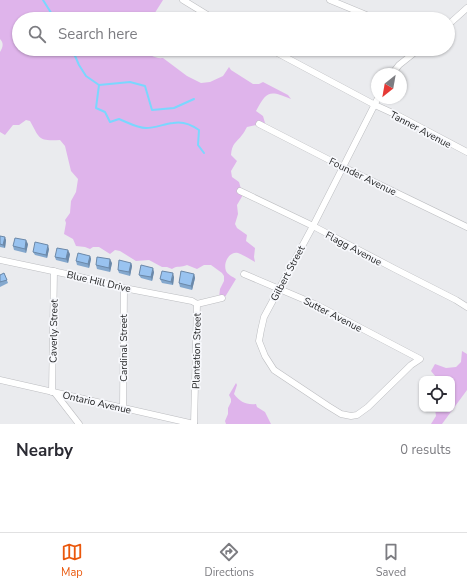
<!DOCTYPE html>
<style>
body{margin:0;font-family:"Nunito Sans",sans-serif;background:#f7f7f7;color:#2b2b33}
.controls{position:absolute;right:12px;bottom:12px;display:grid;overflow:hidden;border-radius:8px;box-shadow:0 1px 3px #0004}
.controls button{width:36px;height:36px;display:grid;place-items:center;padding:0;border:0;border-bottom:1px solid #e1e1e2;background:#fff;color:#2b2b33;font:20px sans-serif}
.compass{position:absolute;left:371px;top:68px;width:36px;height:36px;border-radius:50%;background:#fff;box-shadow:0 1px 3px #0004;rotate:211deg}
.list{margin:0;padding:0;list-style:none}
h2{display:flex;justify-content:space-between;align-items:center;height:52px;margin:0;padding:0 16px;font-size:17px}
h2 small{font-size:13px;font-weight:400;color:#7c7c81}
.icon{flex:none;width:22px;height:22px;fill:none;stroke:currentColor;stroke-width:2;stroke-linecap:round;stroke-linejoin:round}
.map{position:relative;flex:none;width:467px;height:424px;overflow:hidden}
.search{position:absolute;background:#fff;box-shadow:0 1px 3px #0004;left:12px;right:12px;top:12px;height:44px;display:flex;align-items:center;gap:10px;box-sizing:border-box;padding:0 14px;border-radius:22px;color:#7c7c81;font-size:15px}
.sheet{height:108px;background:#fff}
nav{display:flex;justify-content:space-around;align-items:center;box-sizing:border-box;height:56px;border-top:1px solid #e1e1e2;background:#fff;font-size:11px;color:#7c7c81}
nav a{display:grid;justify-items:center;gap:2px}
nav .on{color:#ea580c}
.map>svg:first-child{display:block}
</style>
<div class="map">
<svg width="467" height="424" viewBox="0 0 467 424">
<rect width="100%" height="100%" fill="#eaebee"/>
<g fill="#dfb4eb">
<path d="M0 0H163L151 19H19V49H142C148 54 155 59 163 58L187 76 201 83 210 82 223 76 229 67 231 70 253 84H259L263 82 288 95 291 99C269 90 267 91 256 111L263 116 265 123 247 127C245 130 244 133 242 135 236 143 232 143 231 155L237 161 231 171 232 177 239 182 241 189 244 193 237 205 238 214 235 224 237 228 247 235 246 241 255 248 254 257 255 262C250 259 243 255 238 253 229 251 223 263 226 271 227 274 233 277 236 279L225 297 222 298H219L220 289 224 281V276L222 273 211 265H204L197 269 187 265C181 268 178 265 172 269L167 267H162L149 260 136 261 120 251 115 250 110 254 99 247H93L90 249 85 247 76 246 73 239 64 234 66 223 65 220 70 213 71 201 76 192 78 179 71 171 65 146 60 140C38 141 40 139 30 121L26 120 19 125H13L5 135 0 132V52C3 47 4 43 0 39Z"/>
<path d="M462 351 467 354V390L442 424H431L436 416 435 409H452V379H436V377L431 371 435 364 446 368 456 367 461 362Z"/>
<path d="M236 383 237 385 234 394C240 402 246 405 256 404L257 407 265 412 271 424H226L225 421 228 414V408L231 402V399L229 395Z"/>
</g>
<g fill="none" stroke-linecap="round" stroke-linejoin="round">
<g stroke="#7bd7fe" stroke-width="2">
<path d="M43 0 55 19"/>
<path d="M72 49 79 65 86 76 99 85 130 82 145 86 152 110 174 108 194 99"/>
<path d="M99 85 96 108 105 112 110 122 119 119C127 122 137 128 146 128 155 128 164 124 173 123 182 121 192 125 199 130L198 145 204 153"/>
</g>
<defs>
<g id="street">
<path d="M183 0 214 19"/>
<path d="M330 0 376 19"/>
<path d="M448 25 467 8"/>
<path d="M270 49 375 105 399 116 467 152"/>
<path d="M392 74 399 65 419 49"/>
<path d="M259 124 343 167 467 227"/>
<path d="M240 191 313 226 395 269 456 300 467 307"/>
<path d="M0 260 76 276 124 288 192 301 197 304"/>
<path d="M244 274 317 305 420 359 411 365 368 407 357 415 351 416 341 414 328 406 274 370 265 356 259 341 261 330 264 317 313 226 378 98"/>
<path d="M197 304 222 298"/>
<path d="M0 380 194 424"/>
<path d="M52 392 54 271"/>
<path d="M55 393 79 424"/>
<path d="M123 408 124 288"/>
<path d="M194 424 197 304"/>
</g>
</defs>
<use href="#street" stroke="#bcbdc0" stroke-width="7"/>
<use href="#street" stroke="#fff" stroke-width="6"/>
</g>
<g fill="#84a8ce">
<path d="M0 236 6 240 5 248 0 247Z"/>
<path d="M28 244 26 253 14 250 13 246Z"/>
<path d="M49 249 47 258 35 255 33 252Z"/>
<path d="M70 254 68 263 56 260 55 257Z"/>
<path d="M90 256 91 259 89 268 77 265 76 261Z"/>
<path d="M112 263 110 272 97 269 96 265Z"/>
<path d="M131 263 132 266 130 276 119 273 118 270Z"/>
<path d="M154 272 152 281 141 278 139 275Z"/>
<path d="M4 273 8 283 0 287V275Z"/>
<path d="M194 274 195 278 192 290 180 287 179 283Z"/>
<path d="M174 277 173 285 162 283 160 279Z"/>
</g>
<g fill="#6b88a8">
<path d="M5 237 6 240 5 248 3 245Z"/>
<path d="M26 240 28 244 26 253 25 249Z"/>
<path d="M48 245 49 249 47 258 46 255Z"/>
<path d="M68 250 70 254 68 263 66 259Z"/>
<path d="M90 256 91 259 89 268 88 264Z"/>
<path d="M110 259 112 263 110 272 109 268Z"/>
<path d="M131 263 132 266 130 276 129 272Z"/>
<path d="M153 268 154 272 152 281 151 277Z"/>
<path d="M173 273 174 277 173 285 171 282Z"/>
<path d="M194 274 195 278 192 290 191 286Z"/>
</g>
<g fill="#99c3f0" stroke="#6b88a8">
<path d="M0 236 5 237 3 245 0 244Z"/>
<path d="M15 238 26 240 25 249 13 246Z"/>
<path d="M35 242 48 245 46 255 33 252Z"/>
<path d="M57 248 68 250 66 259 55 257Z"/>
<path d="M78 253 90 256 88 264 76 261Z"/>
<path d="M97 257 110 259 109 268 96 265Z"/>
<path d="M119 260 131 263 129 272 118 270Z"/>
<path d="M141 265 153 268 151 277 139 275Z"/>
<path d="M162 271 173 273 171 282 160 279Z"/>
<path d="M181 271 194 274 191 286 179 283Z"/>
<path d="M4 273 7 280 0 282V275Z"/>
</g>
<g text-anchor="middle" stroke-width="3.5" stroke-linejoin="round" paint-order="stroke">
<g font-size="10" fill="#242526" stroke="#f7f8fc">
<text transform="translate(421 129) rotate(28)" y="4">Tanner Avenue</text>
<text transform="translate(363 176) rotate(26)" y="4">Founder Avenue</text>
<text transform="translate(354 248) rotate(28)" y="4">Flagg Avenue</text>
<text transform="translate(287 273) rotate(-62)" y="4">Gilbert Street</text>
<text transform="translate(99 281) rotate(13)" y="4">Blue Hill Drive</text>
<text transform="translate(333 314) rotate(27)" y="4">Sutter Avenue</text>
<text transform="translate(53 331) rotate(-89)" y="4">Caverly Street</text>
<text transform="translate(123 348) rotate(-90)" y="4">Cardinal Street</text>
<text transform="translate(196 351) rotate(-89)" y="4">Plantation Street</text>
<text transform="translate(97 402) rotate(13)" y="4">Ontario Avenue</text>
</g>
</g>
</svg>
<div class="controls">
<button><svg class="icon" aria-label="locate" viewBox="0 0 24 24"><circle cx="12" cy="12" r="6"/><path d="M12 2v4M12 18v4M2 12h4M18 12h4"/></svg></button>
</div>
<svg class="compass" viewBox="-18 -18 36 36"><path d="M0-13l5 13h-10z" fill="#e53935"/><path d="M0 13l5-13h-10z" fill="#7c7c81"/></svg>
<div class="search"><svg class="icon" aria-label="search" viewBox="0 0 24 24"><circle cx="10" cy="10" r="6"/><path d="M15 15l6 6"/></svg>Search here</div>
</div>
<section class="sheet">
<h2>Nearby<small>0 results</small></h2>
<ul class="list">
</ul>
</section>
<nav>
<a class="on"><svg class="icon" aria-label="map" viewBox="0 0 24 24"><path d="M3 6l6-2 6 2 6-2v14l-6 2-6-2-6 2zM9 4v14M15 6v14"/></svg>Map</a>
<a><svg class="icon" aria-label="directions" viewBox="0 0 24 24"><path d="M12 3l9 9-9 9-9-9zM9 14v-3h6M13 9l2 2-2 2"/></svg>Directions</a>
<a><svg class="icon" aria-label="saved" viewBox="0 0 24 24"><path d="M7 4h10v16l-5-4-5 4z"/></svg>Saved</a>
</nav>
